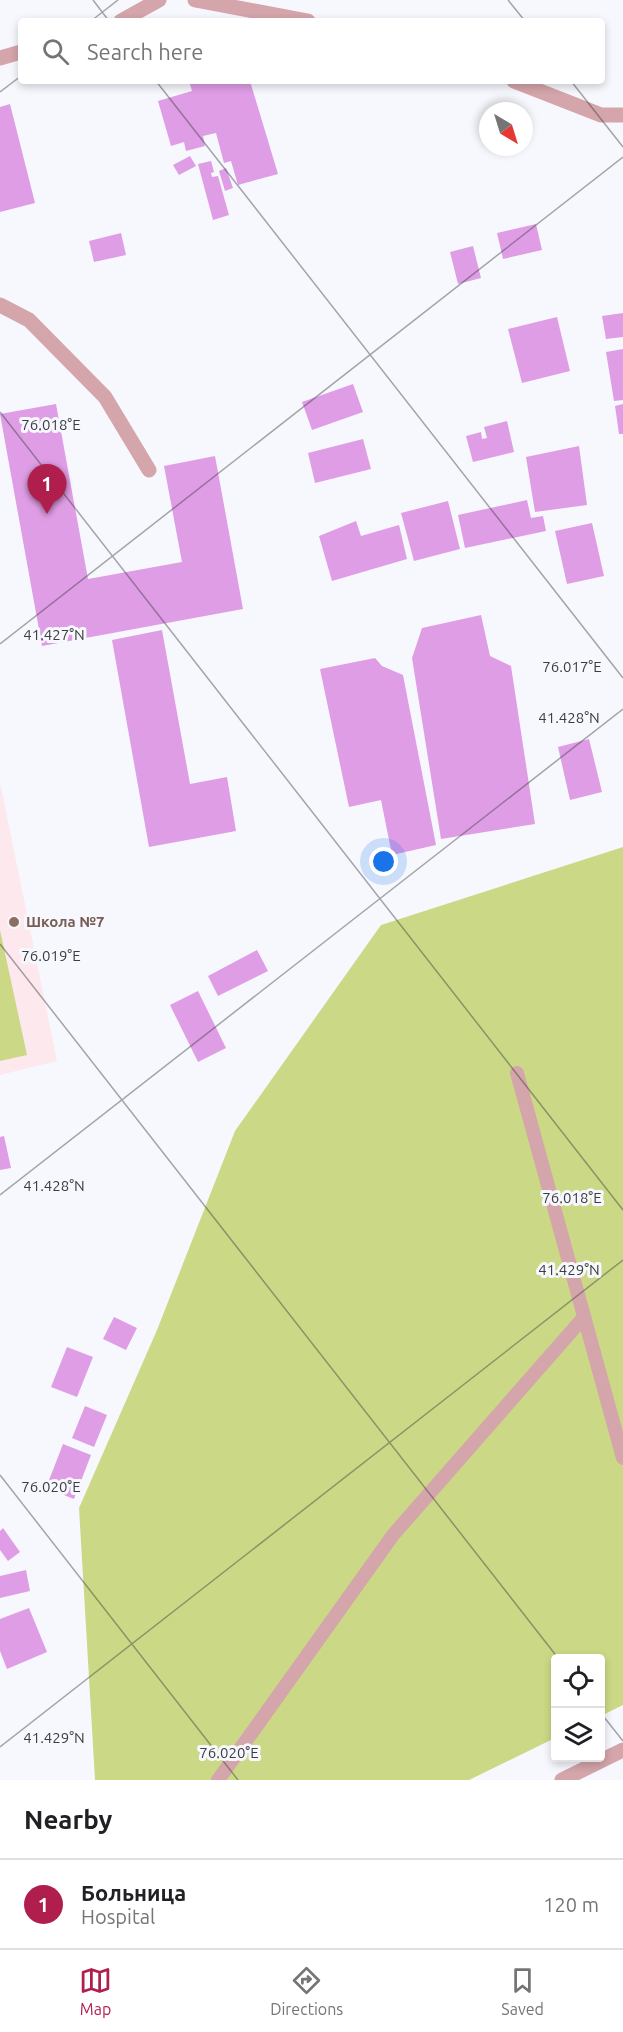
<!DOCTYPE html>
<meta charset="utf-8">
<style>
body{margin:0;font-family:Ubuntu,sans-serif;background:#f2f2f2;color:#202124}
.controls{position:absolute;right:18px;bottom:18px;display:grid;overflow:hidden;border-radius:6px;box-shadow:0 3px 9px #0003}
.controls button{width:54px;height:54px;display:grid;place-items:center;padding:0;border:0;border-bottom:2px solid #e0e0e0;background:#fff;color:#202124;font:30px sans-serif}
.compass{position:absolute;left:479px;top:102px;width:54px;height:54px;border-radius:50%;background:#fff;box-shadow:0 3px 9px #0003;rotate:142deg}
.you{position:absolute;left:384px;top:862px;width:21px;height:21px;margin:-15px;border:4px solid #fff;border-radius:50%;background:#1a73e8;box-shadow:0 0 0 9px #1a73e833}
.badge{display:grid;place-items:center;width:39px;height:39px;border-radius:50%;background:#b01e4d;color:#fff;font-size:20px;font-weight:700}
.pin{position:absolute;translate:-50% -50px;filter:drop-shadow(0 2px 3px #0008)}
.pin::after{content:'';position:absolute;top:32px;width:21px;height:18px;background:inherit;clip-path:polygon(0 0,100% 0,50% 100%)}
.list{margin:0;padding:0;list-style:none}
h2{display:flex;justify-content:space-between;align-items:center;height:78px;margin:0;padding:0 24px;font-size:26px}
h2 small{font-size:20px;font-weight:400;color:#757577}
.list li{display:grid;grid-template-columns:39px 1fr auto;gap:18px;align-items:center;box-sizing:border-box;height:90px;padding:0 24px;border-top:2px solid #e0e0e0}
.list b{display:block;font-size:22px;white-space:nowrap}
.list p{margin:0;font-size:20px;white-space:nowrap;color:#757577}
.list em{font-size:20px;font-style:normal;color:#757577}
.icon{flex:none;width:33px;height:33px;fill:none;stroke:currentColor;stroke-width:2;stroke-linecap:round;stroke-linejoin:round}
.map{position:relative;flex:none;width:623px;height:1780px;overflow:hidden}
.search{position:absolute;background:#fff;box-shadow:0 3px 9px #0003;left:18px;right:18px;top:18px;height:66px;display:flex;align-items:center;gap:15px;box-sizing:border-box;padding:0 21px;border-radius:6px;color:#757577;font-size:22px}
.sheet{height:168px;background:#fff}
nav{display:flex;justify-content:space-around;align-items:center;box-sizing:border-box;height:84px;border-top:2px solid #e0e0e0;background:#fff;font-size:16px;color:#757577}
nav a{display:grid;justify-items:center;gap:3px}
nav .on{color:#b01e4d}
.map>svg:first-child{display:block}
</style>
<div class="map">
<svg width="623" height="1780" viewBox="0 0 623 1780">
<rect width="100%" height="100%" fill="#f7f8fe"/>
<path fill="#fde8ee" d="M0 782 57 1061 0 1075Z"/>
<g fill="#cbd986">
<path d="M623 847V1705L601 1716 600 1658H556L555 1738 469 1780H95L79 1508 157 1330 235 1131 381 925Z"/>
<path d="M0 930 27 1055 0 1061Z"/>
</g>
<g fill="#df9de5">
<path d="M189 81H250L278 174 238 185 231 161 224 163 216 133 203 136 205 146 186 151 184 142 171 146 158 101 192 91Z"/>
<path d="M10 104 35 203 0 212V107Z"/>
<path d="M190 156 196 166 179 175 173 165Z"/>
<path d="M211 161 214 172 211 173 212 177 218 176 229 215 213 220 198 164Z"/>
<path d="M226 168 233 188 225 191 219 171Z"/>
<path d="M536 224 542 250 503 259 497 233Z"/>
<path d="M121 233 126 255 94 262 89 241Z"/>
<path d="M473 246 481 278 458 284 450 252Z"/>
<path d="M623 313V337L606 339 602 316Z"/>
<path d="M557 317 570 371 522 383 508 329Z"/>
<path d="M623 349V400L614 401 606 352Z"/>
<path d="M353 384 363 412 312 430 302 402Z"/>
<path d="M56 404 88 579 182 562 164 466 215 456 243 609 42 646 0 414Z"/>
<path d="M623 404V434H619L615 406Z"/>
<path d="M507 421 514 452 473 462 466 436 481 432 482 439 487 438 484 427Z"/>
<path d="M363 439 371 469 315 483 308 453Z"/>
<path d="M579 446 587 505 535 512 526 457Z"/>
<path d="M527 500 531 518 543 516 546 531 465 548 458 515Z"/>
<path d="M448 501 460 549 414 561 401 513Z"/>
<path d="M356 521 361 536 399 525 407 559 332 581 319 536Z"/>
<path d="M592 523 604 576 567 584 555 531Z"/>
<path d="M481 615 490 656 511 666 535 824 441 839 412 658 422 628Z"/>
<path d="M162 630 190 784 227 777 236 831 149 847 112 640Z"/>
<path d="M375 658 382 666 403 675 436 845 392 855 381 800 349 807 320 669Z"/>
<path d="M589 739 602 792 570 800 558 747Z"/>
<path d="M257 950 268 971 218 996 208 976Z"/>
<path d="M198 991 226 1048 198 1062 170 1005Z"/>
<path d="M4 1136 11 1168 0 1170V1137Z"/>
<path d="M114 1317 137 1328 126 1350 103 1339Z"/>
<path d="M67 1347 93 1357 77 1397 51 1387Z"/>
<path d="M85 1406 107 1415 94 1447 72 1438Z"/>
<path d="M63 1444 91 1455 74 1499 46 1488Z"/>
<path d="M3 1528 20 1552 8 1561 0 1550V1531Z"/>
<path d="M26 1570 30 1591 0 1598V1576Z"/>
<path d="M29 1608 47 1652 7 1669 0 1651V1619Z"/>
</g>
<g fill="none" stroke-linecap="round" stroke-linejoin="round">
<g stroke="#d4a5aa" stroke-width="14">
<path d="M517 1073 623 1458"/>
<path d="M218 1780 393 1535 584 1317"/>
</g>
<g stroke="#d4a5aa" stroke-width="15">
<path d="M195 0 308 21"/>
<path d="M121 21 159 0"/>
<path d="M0 58 21 52"/>
<path d="M514 81 601 115H623"/>
<path d="M0 305 29 320 105 397 149 470"/>
<path d="M562 1780 623 1750"/>
</g>
</g>
<path fill="none" stroke="#3c3d40" stroke-width="1.5" stroke-opacity="0.45" d="M93 0 109 21M508 0 525 21M91 21 118 0M156 81 623 678M571 81 623 147M0 92 21 76M0 412 623 1210M0 644 623 157M0 944 558 1658M0 1195 623 709M0 1475 238 1780M600 1712 623 1741M0 1747 623 1260"/>
<circle fill="#8d6e63" stroke="#f7f8fe" stroke-width="2" cx="14" cy="922" r="6"/>
<g text-anchor="middle" stroke-width="6" stroke-linejoin="round" paint-order="stroke">
<g font-size="15" font-weight="bold" fill="#785e54" stroke="#f7f8fe" text-anchor="start">
<text x="26" y="927">Школа №7</text>
</g>
</g>
<g font-size="15" text-anchor="middle" fill="#3c3d40" stroke="#f7f8fe" stroke-width="6" stroke-linejoin="round" paint-order="stroke">
<text x="51" y="430">76.018°E</text>
<text x="54" y="640">41.427°N</text>
<text x="572" y="672">76.017°E</text>
<text x="569" y="723">41.428°N</text>
<text x="51" y="961">76.019°E</text>
<text x="54" y="1191">41.428°N</text>
<text x="572" y="1203">76.018°E</text>
<text x="569" y="1275">41.429°N</text>
<text x="51" y="1492">76.020°E</text>
<text x="54" y="1743">41.429°N</text>
<text x="229" y="1758">76.020°E</text>
</g>
</svg>
<div class="controls">
<button><svg class="icon" aria-label="locate" viewBox="0 0 24 24"><circle cx="12" cy="12" r="6"/><path d="M12 2v4M12 18v4M2 12h4M18 12h4"/></svg></button>
<button><svg class="icon" aria-label="layers" viewBox="0 0 24 24"><path d="M12 4l9 5-9 5-9-5zM3 14l9 5 9-5"/></svg></button>
</div>
<svg class="compass" viewBox="-18 -18 36 36"><path d="M0-13l5 13h-10z" fill="#e53935"/><path d="M0 13l5-13h-10z" fill="#757577"/></svg>
<div class="you"></div>
<div class="pin badge" style="left:47px;top:514px">1</div>
<div class="search"><svg class="icon" aria-label="search" viewBox="0 0 24 24"><circle cx="10" cy="10" r="6"/><path d="M15 15l6 6"/></svg>Search here</div>
</div>
<section class="sheet">
<h2>Nearby<small></small></h2>
<ul class="list">
<li><span class="badge">1</span><div><b>Больница</b><p>Hospital</p></div><em>120 m</em></li>
</ul>
</section>
<nav>
<a class="on"><svg class="icon" aria-label="map" viewBox="0 0 24 24"><path d="M3 6l6-2 6 2 6-2v14l-6 2-6-2-6 2zM9 4v14M15 6v14"/></svg>Map</a>
<a><svg class="icon" aria-label="directions" viewBox="0 0 24 24"><path d="M12 3l9 9-9 9-9-9zM9 14v-3h6M13 9l2 2-2 2"/></svg>Directions</a>
<a><svg class="icon" aria-label="saved" viewBox="0 0 24 24"><path d="M7 4h10v16l-5-4-5 4z"/></svg>Saved</a>
</nav>
